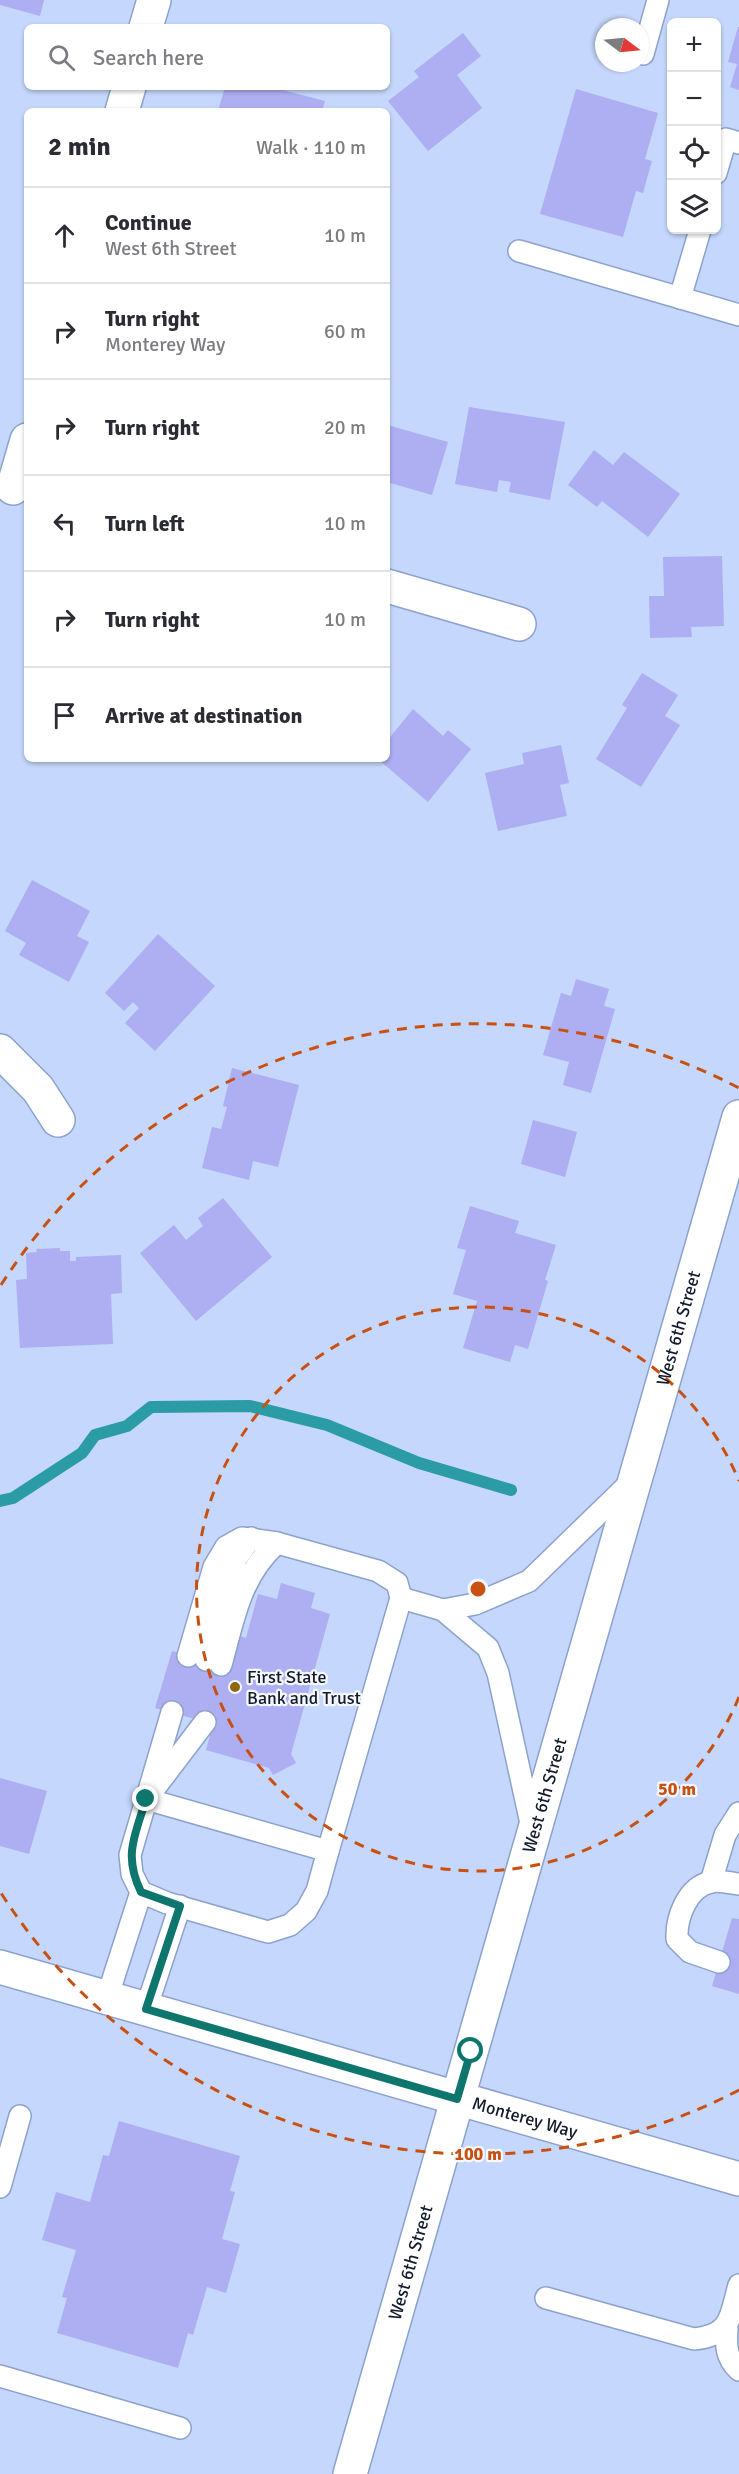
<!DOCTYPE html>
<meta charset="utf-8">
<style>
body{margin:0;font-family:Signika,sans-serif;background:#f7f7f7;color:#2b2b33}
.controls{position:absolute;right:18px;top:18px;display:grid;overflow:hidden;border-radius:9px;box-shadow:0 2px 4px #0004}
.controls button{width:54px;height:54px;display:grid;place-items:center;padding:0;border:0;border-bottom:2px solid #e1e1e2;background:#fff;color:#2b2b33;font:30px sans-serif}
.compass{position:absolute;left:595px;top:18px;width:54px;height:54px;border-radius:50%;background:#fff;box-shadow:0 2px 4px #0004;rotate:106deg}
.stop{position:absolute;width:18px;height:18px;margin:-14px;border:4px solid #0f766e;border-radius:50%;background:#fff}
.stop.end{background:#0f766e;border-color:#fff;box-shadow:0 2px 6px #0008}
.list{margin:0;padding:0;list-style:none}
h2{display:flex;justify-content:space-between;align-items:center;height:78px;margin:0;padding:0 24px;font-size:26px}
h2 small{font-size:20px;font-weight:400;color:#7c7c81}
.list li{display:grid;grid-template-columns:39px 1fr auto;gap:18px;align-items:center;box-sizing:border-box;height:96px;padding:0 24px;border-top:2px solid #e1e1e2}
.list b{display:block;font-size:22px;white-space:nowrap}
.list p{margin:0;font-size:20px;white-space:nowrap;color:#7c7c81}
.list em{font-size:20px;font-style:normal;color:#7c7c81}
.icon{flex:none;width:33px;height:33px;fill:none;stroke:currentColor;stroke-width:2;stroke-linecap:round;stroke-linejoin:round}
.map{position:relative;flex:none;width:739px;height:2474px;overflow:hidden}
.search{position:absolute;background:#fff;box-shadow:0 2px 4px #0004;left:24px;top:24px;width:366px;height:66px;display:flex;align-items:center;gap:15px;box-sizing:border-box;padding:0 21px;border-radius:9px;color:#7c7c81;font-size:22px}
.panel{position:absolute;background:#fff;box-shadow:0 2px 4px #0004;left:24px;top:108px;width:366px;height:654px;border-radius:9px}
.map>svg:first-child{display:block}
</style>
<div class="map">
<svg width="739" height="2474" viewBox="0 0 739 2474">
<rect width="100%" height="100%" fill="#c5d7fc"/>
<g fill="none" stroke-linecap="round" stroke-linejoin="round">
<path stroke="#2b9ca6" stroke-width="12" d="M0 1501 13 1498 82 1453 95 1435 127 1426 151 1407 250 1406 327 1425 419 1463 511 1490"/>
</g>
<g fill="#aeaef3">
<path d="M0 0H44L40 16 0 5Z"/>
<path d="M738 27H739V90L730 87 737 64 728 62Z"/>
<path d="M463 33 481 56 457 75 482 108 428 151 388 101 419 77 414 71Z"/>
<path d="M225 87H271L325 101 322 111H218Z"/>
<path d="M576 89 658 113 645 159 652 161 643 193 636 191 623 237 540 214Z"/>
<path d="M469 407 565 422 550 500 509 492 511 482 499 480 497 492 455 484Z"/>
<path d="M387 425 448 442 432 495 387 482Z"/>
<path d="M594 450 613 465 624 452 680 494 648 537 602 501 597 507 568 485Z"/>
<path d="M722 556 724 626 691 627 692 637 650 638 649 596H664L663 557Z"/>
<path d="M642 673 678 695 665 716 680 725 641 787 596 759 627 708 622 705Z"/>
<path d="M413 709 443 736 448 730 471 749 428 802 378 759H387V741Z"/>
<path d="M561 745 569 783 560 785 567 816 498 831 485 773 524 764 522 753Z"/>
<path d="M32 880 90 911 77 936 89 942 69 982 19 955 26 943 5 931Z"/>
<path d="M158 934 215 986 155 1051 125 1023 139 1008 133 1002 124 1011 105 993Z"/>
<path d="M576 979 609 989 604 1006 615 1009 591 1093 563 1085 569 1062 543 1055 561 993 571 996Z"/>
<path d="M232 1068 299 1085 278 1167 253 1161 249 1180 202 1168 212 1127 221 1129 227 1107 223 1106Z"/>
<path d="M533 1120 577 1132 565 1177 521 1164Z"/>
<path d="M223 1198 272 1257 196 1321 140 1253 174 1225 186 1240 203 1226 198 1218Z"/>
<path d="M470 1206 519 1221 515 1233 556 1245 545 1280 548 1281 528 1349 515 1345 510 1362 463 1348 477 1301 453 1294 466 1250 457 1248Z"/>
<path d="M60 1248V1251H70V1261H76V1257L121 1255 122 1293 111 1294 113 1344 20 1348 16 1280 27 1279 26 1253 37 1252 36 1249Z"/>
<path d="M281 1583 315 1593 311 1608 330 1614 291 1754 296 1763 273 1775 269 1768 206 1750 213 1724 155 1708 172 1651 228 1667 237 1635 246 1638 258 1594 277 1599Z"/>
<path d="M0 1778 47 1791 29 1854 0 1846Z"/>
<path d="M732 1918 739 1919V1994L712 1986Z"/>
<path d="M119 2121 240 2156 230 2191 235 2192 222 2239 240 2244 226 2293 207 2287 193 2335 188 2333 178 2368 57 2333 67 2298 62 2297 76 2250 42 2240 56 2192 90 2202 103 2155 109 2156Z"/>
</g>
<g fill="none" stroke-linecap="round" stroke-linejoin="round">
<defs>
<g id="service">
<path d="M643 54 658 0"/>
<path d="M716 173 726 139 739 143"/>
<path d="M519 251 739 315"/>
<path d="M680 298 700 230"/>
<path d="M443 1610 475 1604 529 1581 631 1482"/>
<path d="M188 1656 214 1567 226 1547 242 1538 277 1543 378 1571 397 1583 401 1598"/>
<path d="M206 1660 236 1559 251 1538"/>
<path d="M221 1665C234 1618 240 1576 277 1543"/>
<path d="M172 1712 130 1855 132 1874 141 1892 167 1903 268 1932 290 1925 306 1911 317 1891 328 1851"/>
<path d="M154 1789 205 1722"/>
<path d="M146 1799 328 1851 401 1598 443 1610 488 1648 498 1673 532 1828"/>
<path d="M711 1882 725 1835 739 1813"/>
<path d="M719 1962 690 1952 677 1939C676 1918 687 1887 711 1882 718 1880 731 1883 739 1884"/>
<path d="M107 1998 141 1892"/>
<path d="M146 2009 180 1906"/>
<path d="M0 2187 20 2116"/>
<path d="M546 2298 694 2339C732 2335 730 2317 739 2285"/>
<path d="M727 2327C726 2344 725 2357 739 2370"/>
<path d="M0 2376 180 2428"/>
</g>
<g id="minor">
<path d="M146 27 154 0"/>
<path d="M122 111 129 87"/>
<path d="M13 488 27 440"/>
<path d="M387 586 519 624"/>
<path d="M0 1051 38 1089 58 1120"/>
</g>
<g id="tertiary">
<path id="s1" d="M0 1967 739 2179"/>
</g>
<g id="primary">
<path id="s2" d="M350 2474 739 1117"/>
</g>
</defs>
<use href="#service" stroke="#8ca2cd" stroke-width="24"/>
<use href="#minor" stroke="#8ca2cd" stroke-width="36"/>
<use href="#tertiary" stroke="#8ca2cd" stroke-width="36"/>
<use href="#primary" stroke="#8ca2cd" stroke-width="36"/>
<use href="#service" stroke="#fff" stroke-width="21"/>
<use href="#minor" stroke="#fff" stroke-width="33"/>
<use href="#tertiary" stroke="#fff" stroke-width="33"/>
<use href="#primary" stroke="#fff" stroke-width="33"/>
</g>
<g fill="none" stroke-linecap="round" stroke-linejoin="round">
<path stroke="#0f766e" stroke-width="8" d="M146 1799C135 1836 123 1855 141 1892L180 1906 146 2009 457 2099 471 2051"/>
</g>
<g fill="none" stroke="#c85011" stroke-width="3" stroke-dasharray="10 8">
<path d="M739 1697A282 282 0 1 1 739 1481"/>
<path d="M739 2090A565 565 0 0 1 1 1893M1 1285A565 565 0 0 1 739 1088"/>
</g>
<circle fill="#8d680a" stroke="#f5f8fd" stroke-width="2" cx="235" cy="1687" r="6"/>
<g text-anchor="middle" stroke-width="4.5" stroke-linejoin="round" paint-order="stroke">
<g font-size="18" fill="#131b2c" stroke="#f5f8fd">
<text dy="6" stroke="none"><textPath href="#s2" startOffset="1192">West 6th Street</textPath></text>
<text dy="6" stroke="none"><textPath href="#s2" startOffset="706">West 6th Street</textPath></text>
<text dy="6" stroke="none"><textPath href="#s1" startOffset="546">Monterey Way</textPath></text>
<text dy="6" stroke="none"><textPath href="#s2" startOffset="220">West 6th Street</textPath></text>
</g>
<g font-size="18" fill="#131b2c" stroke="#f5f8fd" text-anchor="start">
<text x="247" y="1683">First State<tspan x="247" dy="21">Bank and Trust</tspan></text>
</g>
</g>
<circle cx="478" cy="1589" r="9" fill="#c85011" stroke="#f5f8fd" stroke-width="3"/>
<g font-size="18" text-anchor="middle" font-weight="bold" fill="#c85011" stroke="#f5f8fd" stroke-width="4.5" stroke-linejoin="round" paint-order="stroke">
<text x="677" y="1795">50 m</text>
<text x="478" y="2160">100 m</text>
</g>
</svg>
<div class="controls">
<button>+</button>
<button>−</button>
<button><svg class="icon" aria-label="locate" viewBox="0 0 24 24"><circle cx="12" cy="12" r="6"/><path d="M12 2v4M12 18v4M2 12h4M18 12h4"/></svg></button>
<button><svg class="icon" aria-label="layers" viewBox="0 0 24 24"><path d="M12 4l9 5-9 5-9-5zM3 14l9 5 9-5"/></svg></button>
</div>
<svg class="compass" viewBox="-18 -18 36 36"><path d="M0-13l5 13h-10z" fill="#e53935"/><path d="M0 13l5-13h-10z" fill="#7c7c81"/></svg>
<div class="stop" style="left:471px;top:2051px"></div>
<div class="stop end" style="left:146px;top:1799px"></div>
<div class="search"><svg class="icon" aria-label="search" viewBox="0 0 24 24"><circle cx="10" cy="10" r="6"/><path d="M15 15l6 6"/></svg>Search here</div>
<section class="panel">
<h2>2 min<small>Walk · 110 m</small></h2>
<ul class="list">
<li><svg class="icon" aria-label="ahead" viewBox="0 0 24 24"><path d="M12 20V5M6 11l6-6 6 6"/></svg><div><b>Continue</b><p>West 6th Street</p></div><em>10 m</em></li>
<li><svg class="icon" aria-label="right" viewBox="0 0 24 24"><path d="M7 20v-9h11M14 6l5 5-5 5"/></svg><div><b>Turn right</b><p>Monterey Way</p></div><em>60 m</em></li>
<li><svg class="icon" aria-label="right" viewBox="0 0 24 24"><path d="M7 20v-9h11M14 6l5 5-5 5"/></svg><div><b>Turn right</b></div><em>20 m</em></li>
<li><svg class="icon" aria-label="left" viewBox="0 0 24 24"><path d="M17 20v-9H6M10 6l-5 5 5 5"/></svg><div><b>Turn left</b></div><em>10 m</em></li>
<li><svg class="icon" aria-label="right" viewBox="0 0 24 24"><path d="M7 20v-9h11M14 6l5 5-5 5"/></svg><div><b>Turn right</b></div><em>10 m</em></li>
<li><svg class="icon" aria-label="arrive" viewBox="0 0 24 24"><path d="M6 21V4h12l-3 4 3 4H6"/></svg><div><b>Arrive at destination</b></div></li>
</ul>
</section>
</div>
